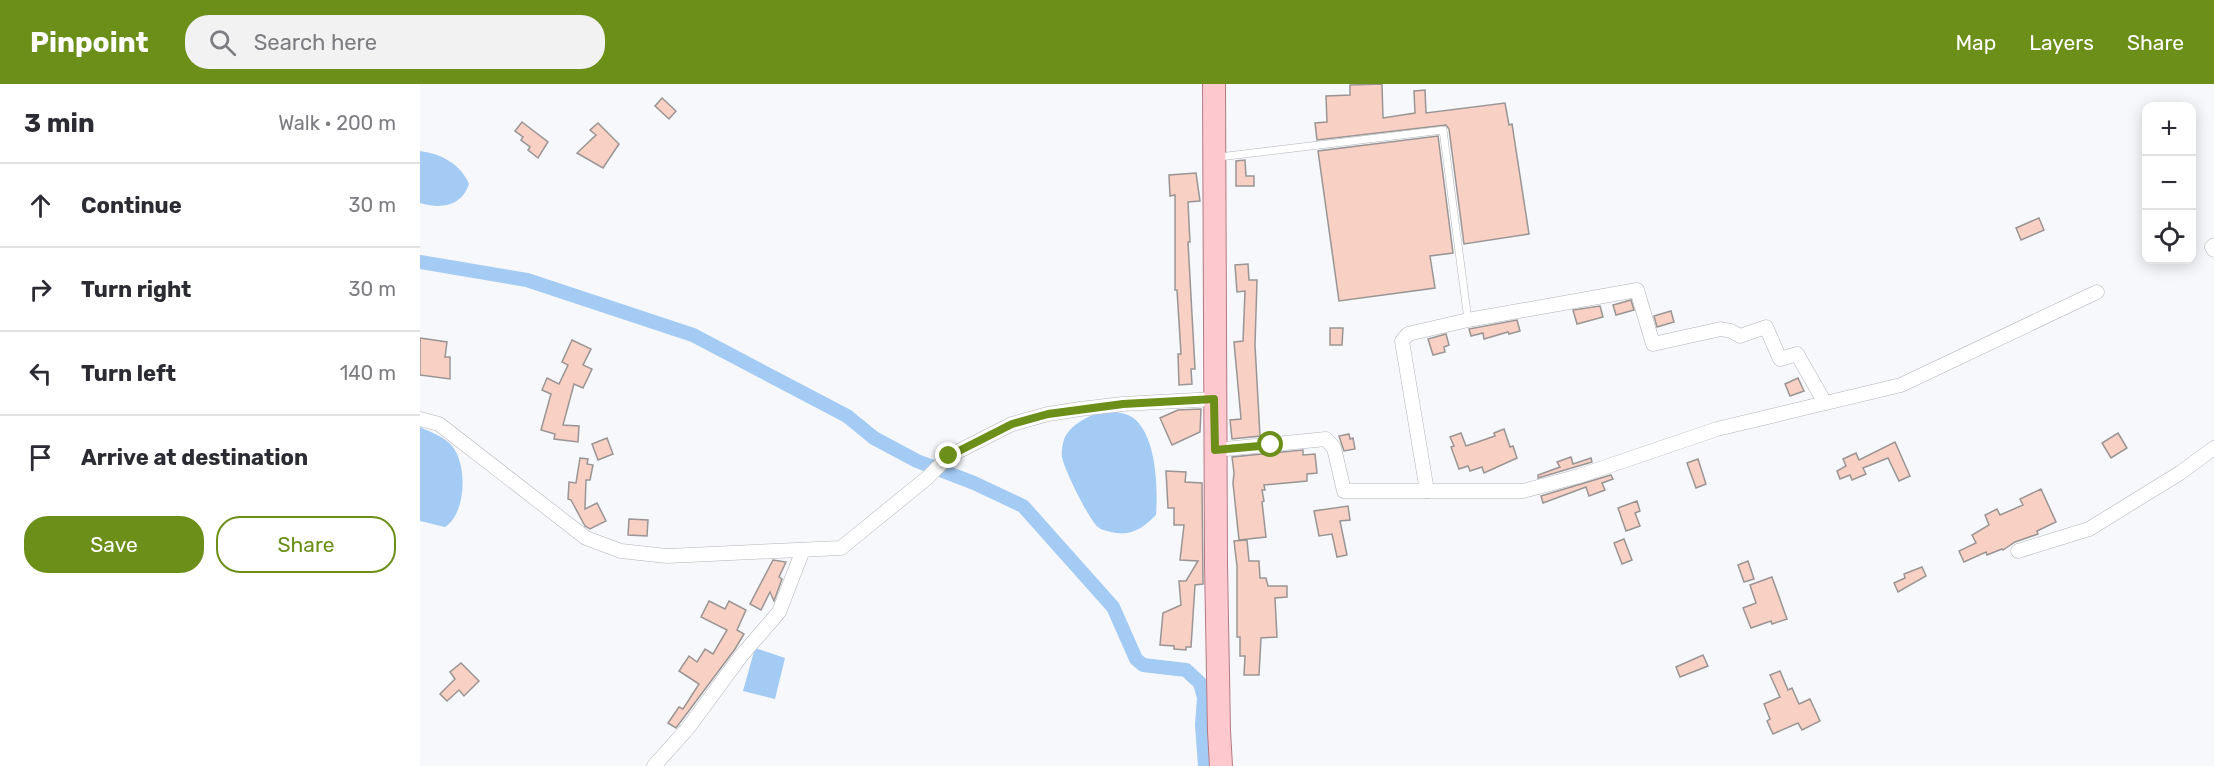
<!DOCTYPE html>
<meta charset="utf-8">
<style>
body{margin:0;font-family:Rubik,sans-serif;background:#f2f2f3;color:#2b2b33}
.controls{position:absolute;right:18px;top:18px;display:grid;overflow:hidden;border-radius:12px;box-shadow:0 3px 15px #0003}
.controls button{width:54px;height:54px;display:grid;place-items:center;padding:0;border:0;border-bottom:2px solid #e1e1e2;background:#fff;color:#2b2b33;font:30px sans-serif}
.stop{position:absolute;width:18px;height:18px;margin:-14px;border:4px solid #6b8f18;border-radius:50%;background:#fff}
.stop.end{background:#6b8f18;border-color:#fff;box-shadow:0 2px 6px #0008}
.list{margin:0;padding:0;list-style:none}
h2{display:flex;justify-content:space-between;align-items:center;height:78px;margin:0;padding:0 24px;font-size:26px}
h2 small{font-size:20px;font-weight:400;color:#7c7c81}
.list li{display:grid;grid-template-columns:39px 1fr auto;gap:18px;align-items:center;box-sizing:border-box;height:84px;padding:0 24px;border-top:2px solid #e1e1e2}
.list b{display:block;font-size:22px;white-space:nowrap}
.list em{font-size:20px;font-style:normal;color:#7c7c81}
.actions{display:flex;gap:12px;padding:18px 24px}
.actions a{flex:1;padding:14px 0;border:2px solid #6b8f18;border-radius:24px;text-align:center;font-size:21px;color:#6b8f18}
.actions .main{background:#6b8f18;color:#fff}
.icon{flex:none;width:33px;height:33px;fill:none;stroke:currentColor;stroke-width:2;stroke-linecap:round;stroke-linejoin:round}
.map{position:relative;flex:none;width:1794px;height:682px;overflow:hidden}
header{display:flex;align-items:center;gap:36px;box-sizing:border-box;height:84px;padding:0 30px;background:#6b8f18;color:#fff}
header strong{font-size:28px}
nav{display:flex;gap:33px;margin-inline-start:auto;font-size:21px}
.search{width:420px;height:54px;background:#f2f2f3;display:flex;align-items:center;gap:15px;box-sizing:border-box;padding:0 21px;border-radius:24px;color:#7c7c81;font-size:22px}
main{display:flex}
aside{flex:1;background:#fff}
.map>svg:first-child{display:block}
</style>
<header>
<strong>Pinpoint</strong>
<div class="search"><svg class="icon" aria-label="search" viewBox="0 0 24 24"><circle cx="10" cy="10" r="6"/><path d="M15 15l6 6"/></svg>Search here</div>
<nav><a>Map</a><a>Layers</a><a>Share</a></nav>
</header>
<main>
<aside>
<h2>3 min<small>Walk · 200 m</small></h2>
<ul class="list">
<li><svg class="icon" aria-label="ahead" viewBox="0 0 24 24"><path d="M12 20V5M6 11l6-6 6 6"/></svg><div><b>Continue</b></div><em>30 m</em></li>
<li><svg class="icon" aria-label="right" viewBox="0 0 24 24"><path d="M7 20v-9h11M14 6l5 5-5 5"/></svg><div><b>Turn right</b></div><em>30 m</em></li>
<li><svg class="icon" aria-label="left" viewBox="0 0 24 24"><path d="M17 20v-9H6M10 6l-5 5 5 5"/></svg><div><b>Turn left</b></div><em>140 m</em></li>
<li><svg class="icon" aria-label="arrive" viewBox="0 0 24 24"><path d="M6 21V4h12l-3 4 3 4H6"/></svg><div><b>Arrive at destination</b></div></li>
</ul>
<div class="actions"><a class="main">Save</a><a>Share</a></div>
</aside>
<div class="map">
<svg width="1794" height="682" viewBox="0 0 1794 682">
<rect width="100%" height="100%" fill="#f6f8fc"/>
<g fill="#a3cbf4">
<path d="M0 67C22 70 40 80 49 100 41 123 20 125 0 119Z"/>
<path d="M680 328C689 328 699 327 708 331 737 344 738 405 736 431 723 444 711 453 691 448 688 447 681 446 678 443 669 436 644 385 642 373 641 368 643 356 646 351 654 339 667 333 680 328Z"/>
<path d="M0 343C10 348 25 353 32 362 48 381 46 430 25 443L0 437Z"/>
<path d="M335 564 365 574 355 615 323 607Z"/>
</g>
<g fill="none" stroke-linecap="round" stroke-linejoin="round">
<path stroke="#a3cbf4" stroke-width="14" d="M0 178 107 196 273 251 427 332 454 354 497 377 554 399 603 422 693 523 716 575 723 581 766 586 780 599 784 614 782 641 785 682"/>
</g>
<g fill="#f8d0c4" stroke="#9a9594" stroke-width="1.5">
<path d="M962 0 963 34 995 29 994 7 1005 6 1006 29 1085 19 1089 41 1092 40 1109 150 1044 160 1029 45 1026 41 897 56 895 39 907 38 906 12 930 11V1Z"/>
<path d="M242 14 256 27 249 35 235 22Z"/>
<path d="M102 38 128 58 118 74 108 66 110 63 101 56 103 53 95 47Z"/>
<path d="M178 39 199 60 183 84 157 69 176 51 170 46Z"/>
<path d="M1018 52 1033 169 1010 172 1015 204 919 217 898 67Z"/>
<path d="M825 76 826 92H834V102H816V77Z"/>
<path d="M776 89 780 117 768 118 770 158H768L775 285H771L772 300 759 301 758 270H761L757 206H755V111L750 112 749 91Z"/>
<path d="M1619 134 1624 146 1601 156 1596 144Z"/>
<path d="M828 180 829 196H837L835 261 840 352 812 355 810 336 821 335 814 258 823 257 825 207 817 208 815 181Z"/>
<path d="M1211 216 1214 226 1196 231 1193 221Z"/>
<path d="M1180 222 1183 233 1157 240 1153 226Z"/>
<path d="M1251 227 1254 238 1237 243 1234 232Z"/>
<path d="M1097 236 1100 247 1089 250 1088 248 1064 255 1063 249 1051 252 1049 245Z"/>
<path d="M910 244H923L922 261H910Z"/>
<path d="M1026 250 1029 261 1024 263 1025 268 1013 271 1008 255Z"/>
<path d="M0 254 27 258 25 273H30V295L0 291Z"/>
<path d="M152 256 171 265 163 281 172 285 163 304 154 300 143 341 159 342 158 358 134 355 135 350 121 346 131 310 122 306 127 294 139 300 148 281 142 278Z"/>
<path d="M1378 294 1384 307 1370 312 1365 300Z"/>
<path d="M781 325 780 348 752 361 740 334 758 326Z"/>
<path d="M1084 345 1090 363 1093 362 1097 374 1064 389 1062 383 1050 387 1048 382 1039 385 1031 363 1034 362 1030 353 1041 349 1046 362 1075 352 1074 349Z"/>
<path d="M1698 349 1707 364 1691 374 1682 359Z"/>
<path d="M929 350 930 355 933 354 935 365 924 367 919 352Z"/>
<path d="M187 354 193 370 178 376 172 360Z"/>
<path d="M1475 358 1490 392 1479 397 1468 374 1443 384 1446 390 1432 396 1430 391 1420 395 1417 387 1426 382 1423 375 1436 369 1439 376Z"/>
<path d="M883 366V371L895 370 897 389 887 390V397L844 401 845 406H842L844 417 842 418 846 453 819 456 813 399 814 389 812 373Z"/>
<path d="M1151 373 1153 380 1171 374 1172 378 1118 394V391L1140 383 1137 378Z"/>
<path d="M160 374 168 375 167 380 173 381 170 396H166L165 425 177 419 186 437 170 445 165 442 151 416 148 415 149 398 156 399Z"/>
<path d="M1278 375 1286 400 1276 404 1267 379Z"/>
<path d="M746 387 766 388 765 398 782 399 783 500 775 501 771 563H766V566L754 565V562L740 561 743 529 761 521 759 497H766L778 477 760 476 764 441H754V424H748Z"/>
<path d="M1191 391 1193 395 1182 399 1185 406 1169 412 1166 403 1123 419 1121 412Z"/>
<path d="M1621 405 1636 438 1617 447 1618 450 1595 458 1583 466 1582 465 1567 471 1566 468 1544 478 1539 467 1556 459 1552 451 1569 441 1565 431 1577 425 1580 431 1603 421 1600 415Z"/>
<path d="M1217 417 1220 427 1215 429 1220 442 1206 447 1198 424Z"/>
<path d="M928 422 930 436 920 437 927 471 917 473 912 450 899 452 894 427Z"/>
<path d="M209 435 228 436 227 452 208 451Z"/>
<path d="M1204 455 1212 476 1202 480 1194 459Z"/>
<path d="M827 456 829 477H839L840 494H846L848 502H867V513L855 514 857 553 841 554 839 591H824L825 572H820V553H817V482L814 457Z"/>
<path d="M353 476 366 478 359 493 362 495 354 517 350 508 341 526 330 520Z"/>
<path d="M1328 477 1334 495 1324 498 1318 481Z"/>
<path d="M1502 483 1506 492 1478 508 1474 499 1485 494 1484 490Z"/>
<path d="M1352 493 1367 535 1352 540 1351 537 1331 544 1323 524 1336 519 1330 501Z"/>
<path d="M289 517 305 525 309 517 326 526 317 546 324 550 315 565 256 644 248 639 259 623 263 625 279 600 259 587 269 572 277 578 285 565 293 570 307 546 281 533Z"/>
<path d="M1283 571 1288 582 1260 593 1256 583Z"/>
<path d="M41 579 59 597 44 612 39 606 27 617 20 610 35 595 30 588Z"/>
<path d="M1360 587 1368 606 1372 604 1379 620 1390 615 1400 637 1382 646 1378 639 1353 650 1347 637 1350 635 1344 620 1360 613 1350 591Z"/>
</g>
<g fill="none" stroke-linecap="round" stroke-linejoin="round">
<defs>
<path id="lane" d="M799 73 1023 46 1048 236"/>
<g id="street">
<path d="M1794 161 1792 163 1794 166"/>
<path d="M0 335 19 340 166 454 201 467 247 472 421 464 507 394 529 372 592 340 628 330 660 325 703 320 794 315"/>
<path d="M795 366 906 355 914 364 924 407H1103L1159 392 1297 345 1481 301 1677 208"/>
<path d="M1007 407 982 257 988 250 1048 236 1217 206 1233 260 1301 245 1311 247 1320 252 1346 243 1360 275 1377 270 1405 319"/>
<path d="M1598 467 1669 445 1760 389 1794 364"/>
<path d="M234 682 268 644 321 572 359 528 383 466"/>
</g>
<path id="primary" d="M794 0 796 480 799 647 801 682"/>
</defs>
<use href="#lane" stroke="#b2b4b8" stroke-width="8"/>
<use href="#street" stroke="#b2b4b8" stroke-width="15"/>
<use href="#primary" stroke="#b47a82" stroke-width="24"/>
<use href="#lane" stroke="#fff" stroke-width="7"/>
<use href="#street" stroke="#fff" stroke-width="14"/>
<use href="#primary" stroke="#fec8cf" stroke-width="22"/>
</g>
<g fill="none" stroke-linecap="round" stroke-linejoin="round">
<path stroke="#6b8f18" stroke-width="8" d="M529 372 592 340 628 330 703 320 794 315 795 366 851 361"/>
</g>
</svg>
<div class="controls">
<button>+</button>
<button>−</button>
<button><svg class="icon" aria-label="locate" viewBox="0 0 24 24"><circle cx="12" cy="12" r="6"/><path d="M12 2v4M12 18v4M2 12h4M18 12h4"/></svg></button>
</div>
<div class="stop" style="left:851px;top:361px"></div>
<div class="stop end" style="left:529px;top:372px"></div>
</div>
</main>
